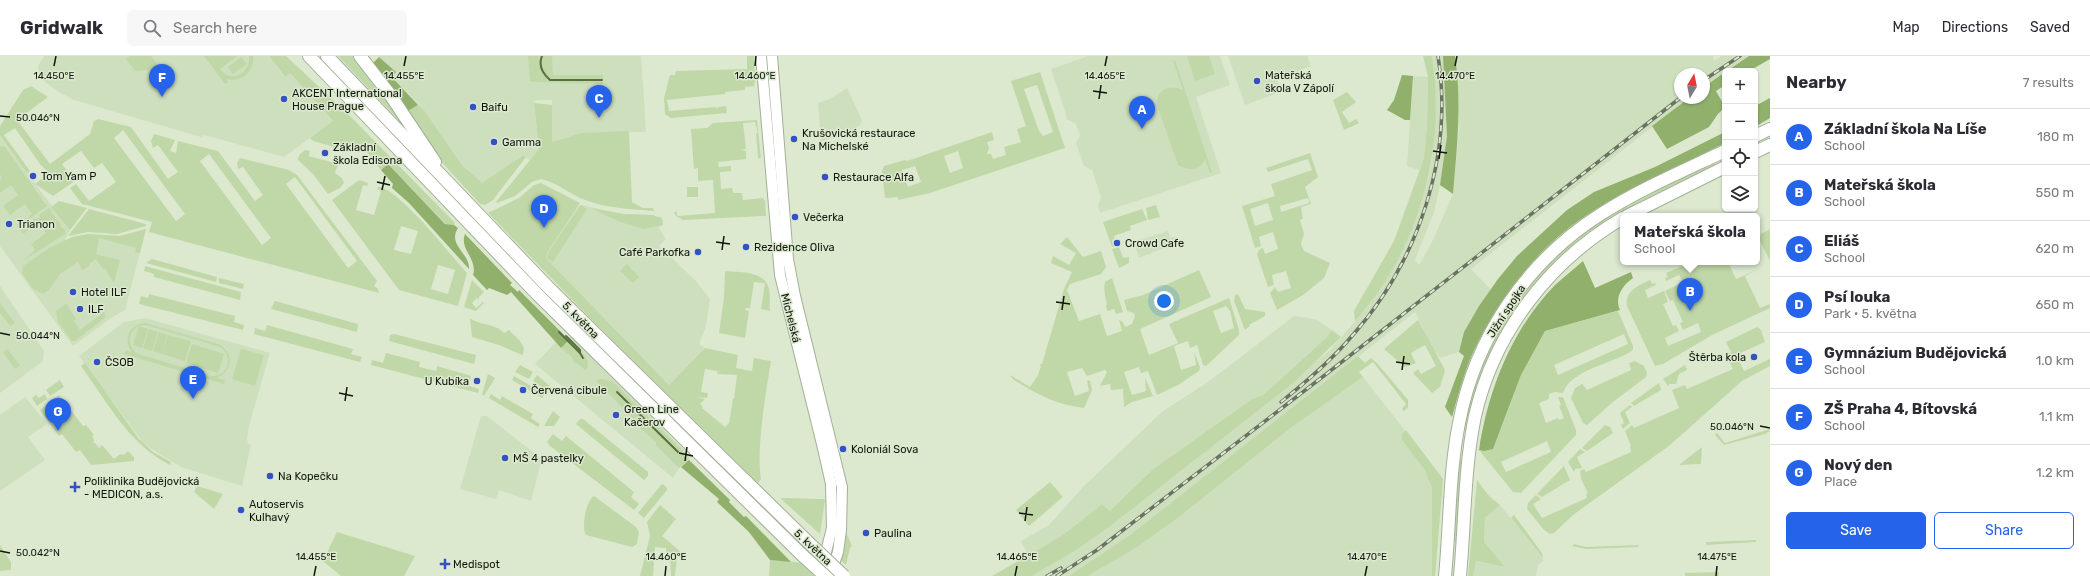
<!DOCTYPE html>
<meta charset="utf-8">
<style>
body{margin:0;font-family:Rubik,sans-serif;background:#f7f7f7;color:#2b2b33}
.controls{position:absolute;right:12px;top:12px;display:grid;overflow:hidden;border-radius:6px;box-shadow:0 1px 3px #0004}
.controls button{width:36px;height:36px;display:grid;place-items:center;padding:0;border:0;border-bottom:1px solid #e1e1e2;background:#fff;color:#2b2b33;font:20px sans-serif}
.compass{position:absolute;left:1674px;top:12px;width:36px;height:36px;border-radius:50%;background:#fff;box-shadow:0 1px 3px #0004;rotate:10deg}
.you{position:absolute;left:1164px;top:245px;width:14px;height:14px;margin:-10px;border:3px solid #fff;border-radius:50%;background:#1a73e8;box-shadow:0 0 0 6px #1a73e833}
.badge{display:grid;place-items:center;width:26px;height:26px;border-radius:50%;background:#2563eb;color:#fff;font-size:13px;font-weight:700}
.pin{position:absolute;translate:-50% -33px;filter:drop-shadow(0 1px 2px #0008)}
.pin::after{content:'';position:absolute;top:21px;width:14px;height:12px;background:inherit;clip-path:polygon(0 0,100% 0,50% 100%)}
.popup{position:absolute;left:1620px;top:157px;width:140px;height:52px;box-sizing:border-box;display:grid;place-content:center;border-radius:6px;background:#fff;filter:drop-shadow(0 1px 3px #0005);font-size:13px;white-space:nowrap;color:#7c7c81}
.popup b{font-size:15px;color:#2b2b33}
.popup::after{content:'';position:absolute;left:50%;top:100%;margin-left:-8px;border:8px solid transparent;border-top-color:#fff}
.list{margin:0;padding:0;list-style:none}
h2{display:flex;justify-content:space-between;align-items:center;height:52px;margin:0;padding:0 16px;font-size:17px}
h2 small{font-size:13px;font-weight:400;color:#7c7c81}
.list li{display:grid;grid-template-columns:26px 1fr auto;gap:12px;align-items:center;box-sizing:border-box;height:56px;padding:0 16px;border-top:1px solid #e1e1e2}
.list b{display:block;font-size:15px;white-space:nowrap}
.list p{margin:0;font-size:13px;white-space:nowrap;color:#7c7c81}
.list em{font-size:13px;font-style:normal;color:#7c7c81}
.actions{display:flex;gap:8px;padding:12px 16px}
.actions a{flex:1;padding:9px 0;border:1px solid #2563eb;border-radius:6px;text-align:center;font-size:14px;color:#2563eb}
.actions .main{background:#2563eb;color:#fff}
.icon{flex:none;width:22px;height:22px;fill:none;stroke:currentColor;stroke-width:2;stroke-linecap:round;stroke-linejoin:round}
.map{position:relative;flex:none;width:1770px;height:520px;overflow:hidden}
header{display:flex;align-items:center;gap:24px;box-sizing:border-box;height:56px;padding:0 20px;background:#fff;border-bottom:1px solid #e1e1e2}
header strong{font-size:19px}
nav{display:flex;gap:22px;margin-inline-start:auto;font-size:14px}
.search{width:280px;height:36px;background:#f7f7f7;display:flex;align-items:center;gap:10px;box-sizing:border-box;padding:0 14px;border-radius:6px;color:#7c7c81;font-size:15px}
main{display:flex}
aside{flex:1;background:#fff}
.map>svg:first-child{display:block}
</style>
<header>
<strong>Gridwalk</strong>
<div class="search"><svg class="icon" aria-label="search" viewBox="0 0 24 24"><circle cx="10" cy="10" r="6"/><path d="M15 15l6 6"/></svg>Search here</div>
<nav><a>Map</a><a>Directions</a><a>Saved</a></nav>
</header>
<main>
<div class="map">
<svg width="1770" height="520" viewBox="0 0 1770 520">
<rect width="100%" height="100%" fill="#dce9cf"/>
<g fill="#cedfbe">
<path d="M44 0H269L284 21 290 17 333 65 284 101 204 79 201 81 74 44 57 35 40 22 38 10Z"/>
<path d="M378 0H641L646 76 581 77 552 86V44H536L534 47 539 93 530 104 522 99 482 128 462 109 424 54 392 20 396 16Z"/>
<path d="M1088 0H1220L1230 29 1196 41 1221 117 1100 157 1098 149 1101 141 1092 114 1084 110 1076 87 1080 79 1076 68 1066 63 1067 61 1051 13Z"/>
<path d="M1228 0H1307L1311 10 1277 23 1281 36 1245 49Z"/>
<path d="M1432 0H1443L1447 80 1440 129 1434 156 1415 204 1419 209 1433 184 1453 138 1459 75 1455 0H1713L1714 5 1721 0H1749L1704 31V18H1680V42H1689L1471 213 1491 234 1464 276 1459 296 1440 302 1436 296H1434L1415 256 1130 479 1090 507 1069 520H1032L1078 493 1109 471 1330 294 1365 254 1400 199 1419 152 1428 123 1432 101 1434 10Z"/>
<path d="M1413 20 1428 21 1427 69 1424 102 1419 114 1407 110Z"/>
<path d="M847 32 862 64 860 69 853 74 821 86 818 47 830 43Z"/>
<path d="M0 81 70 174 65 184 88 178 120 180 146 173 125 254 111 262 73 290 0 190Z"/>
<path d="M581 149 623 158 652 159 662 162 663 169 658 171 666 183 659 190 695 224 710 243 706 270 699 288 705 292 669 329 546 202 548 195 578 150Z"/>
<path d="M1168 175 1170 182 1177 181 1179 186 1139 202 1134 186Z"/>
<path d="M0 230 44 295 43 305 0 337Z"/>
<path d="M1294 260 1315 263 1332 274 1326 282 1263 339 1252 343 1152 414 1110 455 1102 448 1063 479 1028 499 1021 485 1049 469 1083 431 1163 355 1208 326Z"/>
<path d="M145 262 270 297 249 370 247 383 248 388 251 389 242 430 181 411 145 389 79 300 124 266Z"/>
<path d="M571 280 691 401 679 412 673 422 535 308 556 286 562 292Z"/>
<path d="M1363 321 1443 423 1435 520H1088L1139 490 1179 461 1292 371Z"/>
<path d="M25 341 47 368 28 381 45 404 0 435V359Z"/>
<path d="M481 360H487L542 403 531 445 499 434 496 443 460 433Z"/>
<path d="M1500 449 1543 502V505L1538 509 1536 520H1473L1476 505 1504 511 1484 486 1485 462Z"/>
</g>
<g fill="#c0d8a8" fill-rule="evenodd">
<path d="M130 0H151L161 13 135 15 126 3Z"/>
<path d="M204 0H237L220 13C231 28 251 17 249 0H253C255 15 242 27 227 23L228 26 225 28Z"/>
<path d="M269 0H286L349 59 455 167 454 169 446 168 388 108 381 114 367 96 343 90 342 93 313 85 310 82 333 65 290 17 285 21Z"/>
<path d="M338 0H356L384 36 405 71Z"/>
<path d="M528 0H552L553 19H603V28L534 26 530 25Z"/>
<path d="M747 0H754L755 25 753 33V30L745 31V34L725 36V38L667 44 669 55 716 51 718 53V51L726 50 727 57 671 62 665 58 664 42 670 19H675L676 15 747 13Z"/>
<path d="M1187 0H1209L1215 18 1195 25Z"/>
<path d="M1423 0H1432C1447 92 1418 196 1355 265L1354 255 1394 185 1424 102 1427 69 1428 21Z"/>
<path d="M241 1 247 8 233 18 228 11Z"/>
<path d="M1175 4 1212 116 1210 117 1205 103C1200 114 1188 116 1178 109L1157 49C1156 33 1170 28 1183 34L1173 5Z"/>
<path d="M1040 16 1065 92 930 137 898 144V141L885 142 882 115 884 110 905 104 907 105 992 76 994 84 987 86 989 92 987 98H991L993 103 1006 99 1004 91 1021 86 1017 73 1026 70 1011 25ZM1037 29 1053 76 1043 80 1039 75 1024 33ZM958 95 963 112 950 117 944 100ZM915 110 921 126 908 131 902 114Z"/>
<path d="M31 30 48 41 17 64 50 108 90 78 94 65 98 63 131 71 168 123 178 116 158 89 153 92 151 85 154 78 175 84 170 95 176 97 178 85 218 95 255 145 263 139 243 111 238 113 237 107 240 102 289 114 297 119 377 225 374 230 378 233 379 237 149 176 152 166 82 148 70 132 76 128 89 145 116 126 102 107 94 112 81 95 62 108 75 125 53 140 35 128 49 117 40 108 15 72 4 79 30 115 27 117 0 80V70L23 34ZM123 74 185 158 176 165 114 82ZM209 98 271 182 262 189 200 105ZM295 121 357 205 348 212 286 128Z"/>
<path d="M1347 36 1356 46 1342 56 1349 67 1356 63 1359 67 1344 74 1333 44Z"/>
<path d="M534 47 552 49V86L581 77 629 75 632 146 643 152H653L654 155C629 153 603 152 580 142 568 136 555 126 541 123L532 126 515 140 497 147 496 146 539 93Z"/>
<path d="M418 49 424 54 462 109 482 127 523 99 526 101 493 144 485 149 480 148 437 101 406 56Z"/>
<path d="M757 64 761 102H758L756 77H758L755 66 743 67 746 93 742 94 746 95V103L718 106 719 111 731 110V115L720 116 721 133 732 132 733 137H742L743 144 763 142 765 145 766 160 683 164 676 160 674 156H677V160L715 157 713 124 698 125V112L694 113 691 73 707 72 713 67Z"/>
<path d="M0 90 5 91 47 150 18 171 17 169 32 158 25 148 10 159 3 150 18 139 11 129 0 137V124L2 122 0 118Z"/>
<path d="M305 94 310 95 309 100 338 108 335 117 342 122 344 127 340 132 328 138 313 118 298 104 299 99Z"/>
<path d="M1310 97 1318 121 1305 131 1311 148 1301 151 1303 163 1300 164 1304 178 1301 188 1304 195 1330 207 1324 222 1303 239 1277 254 1270 237 1275 231 1278 236 1291 232 1286 215 1272 219 1274 229 1268 231 1257 198 1260 193 1263 192 1265 198 1278 193 1273 176 1259 181 1261 190 1255 192 1242 150 1275 140 1271 128 1312 114 1308 103 1268 116 1266 112ZM1308 142 1309 147 1281 156 1280 150ZM1268 147 1273 164 1255 170 1250 153Z"/>
<path d="M1714 106 1715 109C1675 129 1632 147 1595 173 1526 220 1482 294 1466 375L1464 371C1479 288 1530 211 1601 165 1636 141 1676 125 1714 106Z"/>
<path d="M359 124 368 127 367 130 363 129 356 154 374 159 381 135 377 133 378 131C397 130 452 201 467 217L458 250 399 234 332 144ZM401 170 418 175 411 198 394 194ZM438 209 455 214 448 238 431 233Z"/>
<path d="M541 127 580 147 548 195 546 202 669 329 705 292 738 299 736 312 752 315 754 302 771 305C766 336 756 393 761 423L758 427 594 266 488 157 519 142 534 129ZM705 313 718 315 717 318 737 319 734 343H733L729 367 725 371 702 352 703 351 700 348 705 343 694 341 707 342 708 337 701 336Z"/>
<rect x="687" y="131" width="11" height="10"/>
<path d="M59 145 87 152 70 174 51 151Z"/>
<path d="M581 149 587 153 553 206 547 202 549 195Z"/>
<path d="M1156 149 1160 161 1148 164 1146 152Z"/>
<path d="M49 152 52 156 51 158H53L61 169 60 170 65 174V178L21 206 35 194 31 188 46 177 38 167 23 178 20 173 36 162 37 163 40 161 39 159Z"/>
<path d="M591 152 623 158 652 159 662 162 663 169 644 173 620 166Z"/>
<path d="M89 153 146 168V170L117 178 88 176 68 180Z"/>
<path d="M1142 153 1147 164 1130 170 1131 174 1114 180V183L1112 184 1114 190 1112 191 1103 166Z"/>
<path d="M146 173 140 197 135 196 136 192 99 182 96 198 120 204 114 227 105 212 103 213 96 203 89 208 90 210 82 214 78 206 60 218 49 234 43 238 33 233 22 217 23 210 49 192 72 181 88 178 120 180Z"/>
<path d="M1770 173V205L1759 183 1761 178Z"/>
<path d="M1067 181 1083 201 1101 195 1106 211 1101 218 1070 228 1067 234 1079 265 1100 258 1107 280 1122 275 1119 264 1123 266 1125 271 1132 268 1135 260 1134 257 1127 255 1124 244 1143 239 1199 214 1211 241 1140 273 1149 299 1178 287 1169 268 1229 242 1239 274V279L1206 310 1203 309 1197 289 1190 292 1188 285 1174 290 1181 314 1196 309 1194 296 1200 311 1199 315 1178 329 1157 339 1148 315 1141 317 1139 311 1124 316 1132 339 1146 335 1145 322 1153 340 1132 346 1124 351 1123 333 1111 334 1110 328 1100 330 1107 316 1105 314 1087 320 1082 312 1067 316 1075 340 1089 335 1087 324 1090 325 1092 334 1084 352C1061 349 1044 342 1024 330 1019 327 1012 324 1010 319L1030 331 1038 319 1041 310 1039 309 1042 308 1064 233 1072 216 1051 207 1053 200 1069 209 1076 197 1060 188ZM1226 250 1230 255 1234 272 1221 277 1213 255Z"/>
<path d="M1119 191 1123 202 1129 201V207L1119 212 1112 193Z"/>
<path d="M152 203 217 221 216 226 146 207Z"/>
<path d="M1692 206H1728L1736 223 1759 213 1745 220 1760 252 1770 248V252L1712 279 1663 308 1655 310 1627 250C1625 234 1638 230 1650 224L1652 228 1655 227 1656 229 1645 234 1648 242 1664 235 1668 246 1663 248 1673 270 1676 269 1679 275 1665 282 1668 290 1701 276 1698 267 1683 274 1680 267 1683 266 1673 244 1670 245 1665 235 1683 226 1679 219 1666 225 1665 222 1668 221 1666 217Z"/>
<path d="M627 208 639 221 633 227 620 215Z"/>
<path d="M145 210 241 236 240 244 154 221V218L144 215Z"/>
<path d="M725 215C738 216 763 215 768 230 771 237 769 248 770 255L761 253 765 227 754 226 750 252H746L745 254 749 255 745 282 719 277 724 241Z"/>
<path d="M219 222 244 228 243 233 219 227Z"/>
<path d="M1112 222 1123 256 1116 258 1114 253 1107 255 1106 249H1107C1106 243 1103 233 1105 226Z"/>
<path d="M472 224 484 236 479 241V244L477 242 472 247 476 252 482 247 481 245 484 247 476 255 464 251Z"/>
<path d="M149 238 235 260 234 266 244 269 243 274 139 248 141 240 148 242Z"/>
<path d="M1238 238 1245 253 1265 256V260L1249 269 1250 270 1245 274 1234 245 1235 239Z"/>
<path d="M275 245 358 268 357 276 271 253Z"/>
<path d="M0 247 15 267 10 270 0 257Z"/>
<path d="M66 248 76 263 74 265 80 274 104 256 106 261 75 285H72L58 266 56 255Z"/>
<path d="M1618 255 1633 290V294C1614 308 1571 313 1563 337L1555 336 1549 338V343L1539 347 1546 367 1558 362 1559 364 1564 362 1559 350 1561 349 1558 341H1563L1576 374V379L1521 437 1513 436 1479 394 1484 395 1501 373 1521 319 1545 275ZM1624 278 1628 288 1558 319 1554 309ZM1547 385 1551 396 1506 416 1501 406Z"/>
<path d="M470 262C481 270 495 267 504 277L509 274C515 281 529 290 522 299L499 289 472 281Z"/>
<path d="M1418 264 1445 314 1440 331 1432 337 1413 317 1418 313 1421 318 1436 310 1425 289 1411 297 1416 307 1405 311 1384 293Z"/>
<path d="M145 267 218 288C235 296 233 315 217 322L225 324 224 328 124 298 126 294 132 296C122 283 130 268 145 267ZM146 269 220 291C234 300 229 320 212 320L138 298C127 290 127 276 139 270L133 289 142 292 148 273 139 270Z"/>
<path d="M267 269 353 293 351 298 362 301 360 306 254 278 255 272 265 275Z"/>
<path d="M1757 271 1761 274 1765 286 1736 299 1744 315 1770 303V310L1742 325 1670 389 1573 459 1554 477 1550 478 1544 474 1527 453 1528 447 1536 439 1541 443 1533 448 1542 462 1587 442 1586 438 1588 437 1581 423 1580 415 1584 413 1586 416 1631 396 1630 391 1631 390 1625 375 1632 369 1634 372 1679 352 1672 334 1685 329 1687 333 1733 313 1726 299 1731 296 1726 286Z"/>
<path d="M149 273 158 276 152 295 143 292Z"/>
<path d="M1332 274 1341 281 1293 327 1109 471 1078 493 1032 520H992L1063 479 1102 448 1110 455 1152 414 1252 343 1263 339 1326 282Z"/>
<path d="M159 276 167 279 162 298 153 295Z"/>
<path d="M394 278 476 299 474 308 389 285 390 279Z"/>
<path d="M168 279 191 285 185 305 162 298Z"/>
<path d="M569 284C578 293 593 301 586 315L577 307H574L572 301 561 292Z"/>
<path d="M192 288 224 298 218 317 186 307Z"/>
<path d="M7 293 20 309 15 313 3 296Z"/>
<path d="M241 293 264 299 255 330 232 323Z"/>
<path d="M386 297 420 306 419 311 436 315 437 310 471 320 469 330 479 333 478 337 371 309 372 304 383 307Z"/>
<path d="M1358 300 1365 307 1371 302 1377 307 1408 344V351L1404 355 1402 353 1406 348 1373 306 1359 316 1363 321 1292 371 1179 461 1139 490 1088 520H1069L1130 479Z"/>
<path d="M1635 305 1644 310 1647 317 1646 321 1614 345 1587 369 1583 367 1571 342 1575 332 1582 328 1587 334 1631 314 1629 307Z"/>
<path d="M85 307 139 383 153 396 171 406 170 409C129 388 107 346 81 310Z"/>
<path d="M520 309 533 316 529 323 515 316Z"/>
<path d="M1685 309 1687 314 1679 318 1676 328H1669V331L1663 323Z"/>
<path d="M488 318 495 322 484 340 482 338Z"/>
<path d="M537 319 550 330 547 334 533 325Z"/>
<path d="M514 320 545 338 542 342 512 324Z"/>
<path d="M600 323 612 325 684 396 683 398 689 404 679 412 656 389V386L640 372 641 370 596 325Z"/>
<path d="M60 324 64 331 50 340 46 334Z"/>
<path d="M1659 327 1661 334 1634 350 1631 347Z"/>
<path d="M45 338 47 343 37 350 32 342 36 339 39 342Z"/>
<path d="M491 338 500 344 502 340 533 358 531 362 540 368 538 371 489 342Z"/>
<path d="M59 339 83 370 86 369 94 379 92 380 94 384 93 388 94 386 99 392 102 389 114 403 120 398 124 399 128 395 134 401V405L91 409 80 394 76 396 62 378 59 380 40 354Z"/>
<path d="M1630 349 1632 351 1625 356 1630 367 1623 373 1621 369 1624 367 1620 357Z"/>
<path d="M553 355 560 361 554 370H544Z"/>
<path d="M580 363H583L648 416V420L644 424 576 368Z"/>
<path d="M1605 369 1610 371 1613 377 1587 395 1582 392Z"/>
<path d="M1770 373V375L1765 378 1724 389 1715 379 1717 377 1725 387Z"/>
<path d="M1406 374 1443 423 1435 520H1432V432L1425 414 1402 384V378Z"/>
<path d="M553 378 562 385 566 380 634 436 631 441 639 448 634 454 550 390 547 386Z"/>
<path d="M1702 391 1701 408 1679 409Z"/>
<path d="M1580 393 1585 396 1577 401 1582 412 1575 413 1574 416 1568 406Z"/>
<path d="M1459 402 1462 405 1457 486H1454Z"/>
<path d="M1564 410 1570 424 1542 441 1537 438Z"/>
<path d="M1477 424 1489 440 1500 449 1485 462 1484 486 1505 511 1476 505 1473 520H1468Z"/>
<path d="M1050 426 1063 441 1029 470 1016 454Z"/>
<path d="M663 428 667 432V434L644 462 638 457 661 429Z"/>
<path d="M197 430 223 438 214 453 194 436Z"/>
<path d="M594 440 636 471 639 476 637 488 632 491 586 479C581 472 586 444 594 440Z"/>
<path d="M780 442 824 443 825 444 820 478Z"/>
<path d="M660 449 676 463 662 480 682 497 677 500 675 520H671L670 498H666V492L655 491 653 520H640L650 480 647 466Z"/>
<path d="M1514 459 1542 497 1543 502 1511 462Z"/>
<path d="M845 474 852 490 850 492 846 509 840 504Z"/>
<path d="M337 476 415 500 404 520H341L323 505Z"/>
<path d="M1756 484V486L1706 489V486Z"/>
<path d="M1574 488 1586 491 1639 489 1638 491 1586 493 1572 490Z"/>
<path d="M0 489 11 506V514L0 515Z"/>
<path d="M770 504 820 508 815 520H769Z"/>
<path d="M1719 516V520H1685V517Z"/>
</g>
<g fill="#90b06c">
<path d="M1443 0H1455C1462 46 1457 92 1453 138L1440 129 1447 80Z"/>
<path d="M1749 0H1770V3L1749 15H1727Z"/>
<path d="M379 1 396 16 392 21 418 49 406 56 372 8Z"/>
<path d="M1725 16V29L1716 35 1725 51 1718 58 1709 71 1667 93 1652 70 1689 42H1704V31Z"/>
<path d="M1402 19 1413 20 1410 64H1405L1387 54 1394 44Z"/>
<path d="M1770 42V62L1755 71V50Z"/>
<path d="M1725 76V87C1681 109 1634 129 1593 155 1538 189 1494 247 1469 306 1462 324 1457 343 1452 361L1445 351 1464 300 1459 296 1464 276 1479 250 1498 223 1517 200 1567 154 1594 136 1655 111Z"/>
<path d="M388 108 445 168 454 169 458 172C447 189 470 197 469 213L409 147 392 132 393 128 381 114Z"/>
<path d="M465 178 512 227 510 229 518 236 519 234 569 284 561 292 511 236 507 239 489 232 487 234 473 219C478 203 459 193 465 178Z"/>
<path d="M1583 205 1595 232 1631 216 1633 222C1623 229 1614 241 1620 254L1545 275 1521 319 1493 393 1484 395 1479 394C1488 334 1512 273 1555 229 1564 221 1574 213 1583 205Z"/>
<path d="M689 404 730 444 729 446 744 461 746 460 791 506 770 504 749 476 717 446 719 443 681 411Z"/>
</g>
<g fill="none" stroke-linecap="round" stroke-linejoin="round">
<g stroke="#59703e" stroke-width="2">
<path d="M542 0C538 10 543 18 550 24H602"/>
<path d="M559 276 580 297 583 302"/>
<path d="M566 280 580 294V297"/>
<path d="M617 336 678 396"/>
</g>
<defs>
<g id="secondary">
<path d="M761 0 780 219 822 388 831 428 832 472 823 508"/>
<path d="M772 0 788 203 795 240 842 431 841 474 838 496 830 520"/>
</g>
<g id="trunk">
<path d="M309 0 537 238 801 498"/>
<path d="M327 0 548 231 806 484"/>
<path d="M360 0 391 40 435 106"/>
<path d="M1755 80 1770 73"/>
<path d="M1755 96 1770 89"/>
<path d="M1627 160 1725 111"/>
<path d="M1445 520C1450 469 1449 417 1459 367 1475 281 1528 204 1601 158 1640 133 1683 115 1725 95"/>
<path d="M1460 520C1465 467 1464 413 1475 360 1494 277 1549 205 1623 162"/>
</g>
</defs>
<use href="#secondary" stroke="#a3b097" stroke-width="12"/>
<use href="#trunk" stroke="#a3b097" stroke-width="14"/>
<use href="#secondary" stroke="#fff" stroke-width="10"/>
<use href="#trunk" stroke="#fff" stroke-width="12"/>
<defs>
<g id="rail">
<path d="M1704 24 1740 0"/>
<path d="M1281 346C1306 326 1331 305 1352 280 1418 206 1454 100 1438 0"/>
<path d="M1047 520 1061 512"/>
<path d="M1057 520 1097 494 1325 319 1680 42"/>
</g>
</defs>
<use href="#rail" stroke="#6a7362" stroke-width="3.5"/>
<use href="#rail" stroke="#dce9cf" stroke-width="2" stroke-dasharray="6" stroke-linecap="butt"/>
<defs>
<g id="trunk-bridge">
<path d="M806 484 844 520"/>
<path d="M801 498 825 520"/>
</g>
</defs>
<use href="#trunk-bridge" stroke="#a3b097" stroke-width="14" stroke-linecap="butt"/>
<use href="#trunk-bridge" stroke="#fff" stroke-width="12"/>
</g>
<path fill="none" stroke="#12170d" stroke-width="1.5" d="M54 10 56 0M404 10 406 0M755 10 756 0M1105 10 1107 0M1455 10 1457 0M1093 35 1107 37M1099 43 1101 29M0 60 10 61M1433 95 1447 97M1439 103 1441 89M377 126 390 129M382 134 385 120M716 186 730 188M722 194 724 180M1056 246 1070 248M1062 254 1064 240M0 277 10 279M1396 306 1410 308M1402 314 1404 300M339 337 353 340M345 345 347 331M1760 370 1770 372M679 397 693 400M685 405 687 391M1019 457 1033 459M1025 465 1027 451M0 495 10 497M314 520 316 510M665 520 666 510M1015 520 1017 510M1365 520 1367 510M1716 520 1717 510"/>
<g fill="#3351c2" stroke="#dce9cf" stroke-width="1.5">
<circle cx="1257" cy="25" r="4"/>
<circle cx="284" cy="43" r="4"/>
<circle cx="473" cy="51" r="4"/>
<circle cx="794" cy="83" r="4"/>
<circle cx="494" cy="86" r="4"/>
<circle cx="325" cy="97" r="4"/>
<circle cx="33" cy="120" r="4"/>
<circle cx="825" cy="121" r="4"/>
<circle cx="795" cy="161" r="4"/>
<circle cx="9" cy="168" r="4"/>
<circle cx="1117" cy="187" r="4"/>
<circle cx="746" cy="191" r="4"/>
<circle cx="698" cy="196" r="4"/>
<circle cx="73" cy="236" r="4"/>
<circle cx="80" cy="253" r="4"/>
<circle cx="1754" cy="301" r="4"/>
<circle cx="97" cy="306" r="4"/>
<circle cx="477" cy="325" r="4"/>
<circle cx="523" cy="334" r="4"/>
<circle cx="616" cy="359" r="4"/>
<circle cx="843" cy="393" r="4"/>
<circle cx="505" cy="402" r="4"/>
<circle cx="270" cy="420" r="4"/>
<path d="M73 425h4v4h4v4h-4v4h-4v-4h-4v-4h4z"/>
<circle cx="241" cy="454" r="4"/>
<circle cx="866" cy="477" r="4"/>
<path d="M443 502h4v4h4v4h-4v4h-4v-4h-4v-4h4z"/>
</g>
<g text-anchor="middle" stroke-width="3" stroke-linejoin="round" paint-order="stroke">
<g font-size="11" fill="#12170d" stroke="#dce9cf" text-anchor="start">
<text x="1265" y="23">Mateřská<tspan x="1265" dy="13">škola V Zápolí</tspan></text>
<text x="292" y="41">AKCENT International<tspan x="292" dy="13">House Prague</tspan></text>
<text x="481" y="55">Baifu</text>
<text x="802" y="81">Krušovická restaurace<tspan x="802" dy="13">Na Michelské</tspan></text>
<text x="502" y="90">Gamma</text>
<text x="333" y="95">Základní<tspan x="333" dy="13">škola Edisona</tspan></text>
<text x="41" y="124">Tom Yam P</text>
<text x="833" y="125">Restaurace Alfa</text>
<text x="803" y="165">Večerka</text>
<text x="17" y="172">Trianon</text>
<text x="1125" y="191">Crowd Cafe</text>
<text x="754" y="195">Rezidence Oliva</text>
<text x="690" y="200" text-anchor="end">Café Parkofka</text>
<text x="81" y="240">Hotel ILF</text>
<text x="88" y="257">ILF</text>
<text x="1746" y="305" text-anchor="end">Štěrba kola</text>
<text x="105" y="310">ČSOB</text>
<text x="469" y="329" text-anchor="end">U Kubíka</text>
<text x="531" y="338">Červená cibule</text>
<text x="624" y="357">Green Line<tspan x="624" dy="13">Kačerov</tspan></text>
<text x="851" y="397">Koloniál Sova</text>
<text x="513" y="406">MŠ 4 pastelky</text>
<text x="278" y="424">Na Kopečku</text>
<text x="84" y="429">Poliklinika Budějovická<tspan x="84" dy="13">- MEDICON, a.s.</tspan></text>
<text x="249" y="452">Autoservis<tspan x="249" dy="13">Kulhavý</tspan></text>
<text x="874" y="481">Paulina</text>
<text x="453" y="512">Medispot</text>
</g>
<g font-size="11" fill="#12170d" stroke="#dce9cf">
<text transform="translate(1506 255) rotate(-57)" y="4">Jižní spojka</text>
<text transform="translate(791 262) rotate(76)" y="4">Michelská</text>
<text transform="translate(581 264) rotate(45)" y="4">5. května</text>
<text transform="translate(813 491) rotate(43)" y="4">5. května</text>
</g>
</g>
<g font-size="10" text-anchor="middle" fill="#12170d" stroke="#dce9cf" stroke-width="3" stroke-linejoin="round" paint-order="stroke">
<text x="54" y="23">14.450°E</text>
<text x="404" y="23">14.455°E</text>
<text x="1105" y="23">14.465°E</text>
<text x="755" y="23">14.460°E</text>
<text x="1455" y="23">14.470°E</text>
<text x="38" y="65">50.046°N</text>
<text x="38" y="283">50.044°N</text>
<text x="1732" y="374">50.046°N</text>
<text x="38" y="500">50.042°N</text>
<text x="316" y="504">14.455°E</text>
<text x="666" y="504">14.460°E</text>
<text x="1017" y="504">14.465°E</text>
<text x="1367" y="504">14.470°E</text>
<text x="1717" y="504">14.475°E</text>
</g>
</svg>
<div class="controls">
<button>+</button>
<button>−</button>
<button><svg class="icon" aria-label="locate" viewBox="0 0 24 24"><circle cx="12" cy="12" r="6"/><path d="M12 2v4M12 18v4M2 12h4M18 12h4"/></svg></button>
<button><svg class="icon" aria-label="layers" viewBox="0 0 24 24"><path d="M12 4l9 5-9 5-9-5zM3 14l9 5 9-5"/></svg></button>
</div>
<svg class="compass" viewBox="-18 -18 36 36"><path d="M0-13l5 13h-10z" fill="#e53935"/><path d="M0 13l5-13h-10z" fill="#7c7c81"/></svg>
<div class="you"></div>
<div class="pin badge" style="left:1142px;top:73px">A</div>
<div class="pin badge" style="left:1690px;top:255px">B</div>
<div class="popup"><b>Mateřská škola</b>School</div>
<div class="pin badge" style="left:599px;top:62px">C</div>
<div class="pin badge" style="left:544px;top:172px">D</div>
<div class="pin badge" style="left:193px;top:343px">E</div>
<div class="pin badge" style="left:162px;top:41px">F</div>
<div class="pin badge" style="left:58px;top:375px">G</div>
</div>
<aside>
<h2>Nearby<small>7 results</small></h2>
<ul class="list">
<li><span class="badge">A</span><div><b>Základní škola Na Líše</b><p>School</p></div><em>180 m</em></li>
<li><span class="badge">B</span><div><b>Mateřská škola</b><p>School</p></div><em>550 m</em></li>
<li><span class="badge">C</span><div><b>Eliáš</b><p>School</p></div><em>620 m</em></li>
<li><span class="badge">D</span><div><b>Psí louka</b><p>Park · 5. května</p></div><em>650 m</em></li>
<li><span class="badge">E</span><div><b>Gymnázium Budějovická</b><p>School</p></div><em>1.0 km</em></li>
<li><span class="badge">F</span><div><b>ZŠ Praha 4, Bítovská</b><p>School</p></div><em>1.1 km</em></li>
<li><span class="badge">G</span><div><b>Nový den</b><p>Place</p></div><em>1.2 km</em></li>
</ul>
<div class="actions"><a class="main">Save</a><a>Share</a></div>
</aside>
</main>
